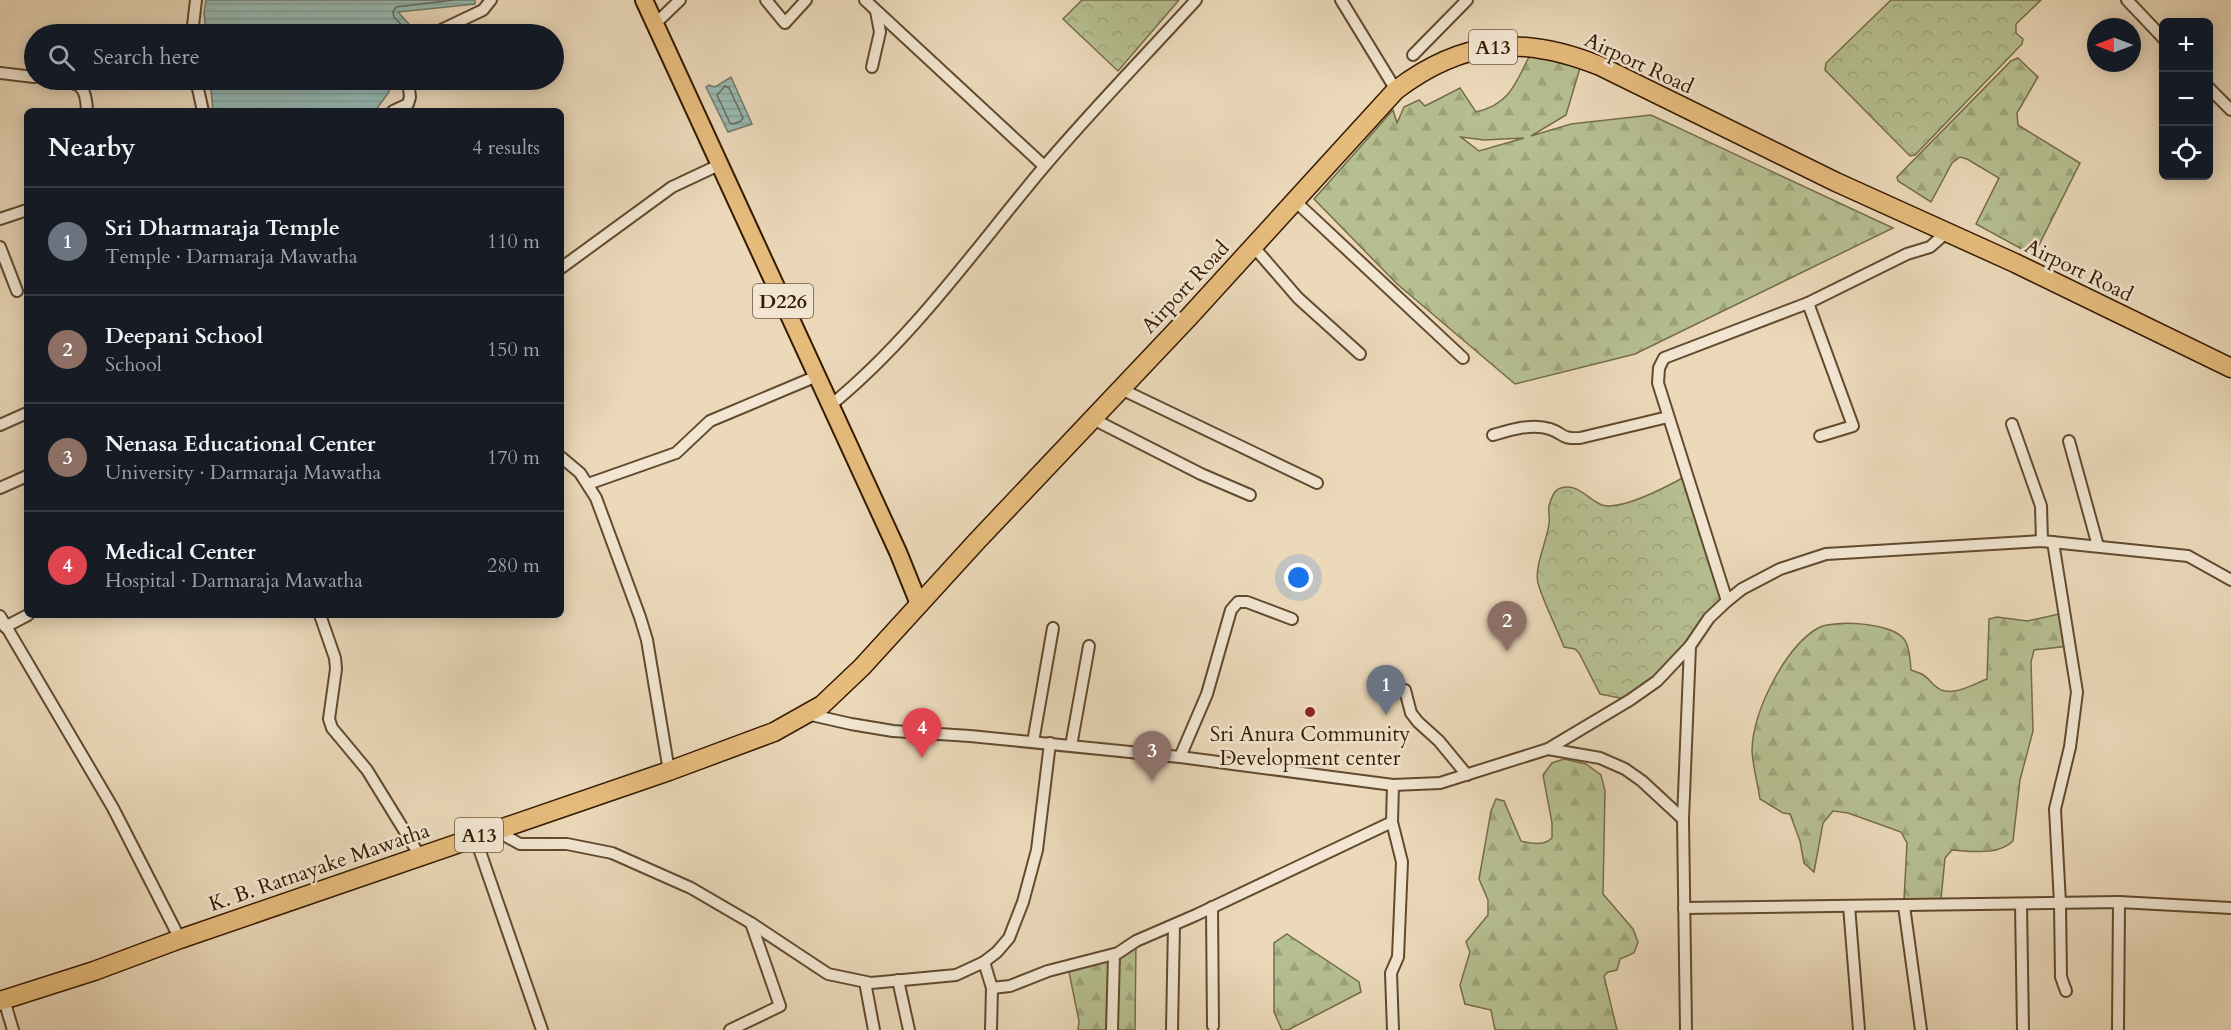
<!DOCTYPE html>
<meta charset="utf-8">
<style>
body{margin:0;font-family:Cardo,serif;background:#242831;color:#f1f3f6}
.controls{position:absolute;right:18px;top:18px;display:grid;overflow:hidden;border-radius:9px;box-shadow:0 3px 15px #0003}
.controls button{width:54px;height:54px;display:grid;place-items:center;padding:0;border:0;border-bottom:2px solid #363941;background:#171b24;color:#f1f3f6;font:30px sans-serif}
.compass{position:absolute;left:2087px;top:18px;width:54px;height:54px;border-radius:50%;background:#171b24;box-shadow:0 3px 15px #0003;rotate:270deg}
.you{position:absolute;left:1299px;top:578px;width:21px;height:21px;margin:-15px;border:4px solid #fff;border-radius:50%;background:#1a73e8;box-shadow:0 0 0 9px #1a73e833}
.badge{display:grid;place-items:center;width:39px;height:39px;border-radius:50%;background:#ea580c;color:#fff;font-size:20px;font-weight:700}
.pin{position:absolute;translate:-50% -50px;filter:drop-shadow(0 2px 3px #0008)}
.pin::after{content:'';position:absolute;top:32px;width:21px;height:18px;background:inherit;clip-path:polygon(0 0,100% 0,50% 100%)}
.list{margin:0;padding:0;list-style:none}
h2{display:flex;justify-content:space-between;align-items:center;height:78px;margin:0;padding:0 24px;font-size:26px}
h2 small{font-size:20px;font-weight:400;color:#9ea1a6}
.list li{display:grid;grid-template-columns:39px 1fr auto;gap:18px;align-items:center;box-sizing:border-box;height:108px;padding:0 24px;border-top:2px solid #363941}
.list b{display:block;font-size:22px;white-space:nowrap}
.list p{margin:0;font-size:20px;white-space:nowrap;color:#9ea1a6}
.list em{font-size:20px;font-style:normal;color:#9ea1a6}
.icon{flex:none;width:33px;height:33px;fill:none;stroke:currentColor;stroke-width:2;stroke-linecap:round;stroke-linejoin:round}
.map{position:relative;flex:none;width:2231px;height:1030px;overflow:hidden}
.search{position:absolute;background:#171b24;box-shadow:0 3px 15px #0003;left:24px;top:24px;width:540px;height:66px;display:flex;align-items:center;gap:15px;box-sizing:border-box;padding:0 21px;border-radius:33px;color:#9ea1a6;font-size:22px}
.panel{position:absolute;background:#171b24;box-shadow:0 3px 15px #0003;left:24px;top:108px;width:540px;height:510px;border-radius:9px}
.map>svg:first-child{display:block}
</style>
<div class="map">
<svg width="2231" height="1030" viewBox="0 0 2231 1030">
<defs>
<pattern id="forest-firs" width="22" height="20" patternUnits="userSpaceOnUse" patternTransform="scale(1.5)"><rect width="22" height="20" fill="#b6bf91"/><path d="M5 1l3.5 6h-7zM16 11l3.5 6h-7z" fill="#9da47b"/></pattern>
<pattern id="park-crowns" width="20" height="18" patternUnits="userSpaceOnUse" patternTransform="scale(1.5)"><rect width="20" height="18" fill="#b6bf91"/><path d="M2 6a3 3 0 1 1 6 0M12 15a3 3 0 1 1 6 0" fill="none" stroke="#9da47b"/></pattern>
<pattern id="water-rules" width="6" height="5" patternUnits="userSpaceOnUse" patternTransform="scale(1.5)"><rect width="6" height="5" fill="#98bab3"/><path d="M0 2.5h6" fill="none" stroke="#849f98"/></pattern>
</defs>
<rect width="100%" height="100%" fill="#ebd9ba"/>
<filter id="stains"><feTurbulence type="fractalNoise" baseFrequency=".00333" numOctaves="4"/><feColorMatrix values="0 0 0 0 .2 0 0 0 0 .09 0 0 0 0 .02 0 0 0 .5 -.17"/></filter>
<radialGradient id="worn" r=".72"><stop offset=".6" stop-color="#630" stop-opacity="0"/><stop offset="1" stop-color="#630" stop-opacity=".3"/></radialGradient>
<g fill="url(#forest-firs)" stroke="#766c48" stroke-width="1.5" fill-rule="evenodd">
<path d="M1530 55 1580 68 1566 115 1531 136 1571 124 1651 115 1893 228 1635 354 1515 384 1396 283 1314 199 1393 110 1397 123 1404 107 1419 100 1425 106 1460 88 1476 112C1510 104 1515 84 1530 55ZM1461 137 1484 140 1524 138 1479 151Z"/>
<path d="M2018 58 2038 77 2017 113 2018 125 2080 163 2035 253H2029L1976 224 1999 178 1967 159 1960 157 1952 163 1931 202 1898 181 1897 177 2011 61Z"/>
<path d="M2064 613 2069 646 2034 650 2031 662 2033 731 2020 780 2013 841C1998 856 1971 851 1952 850L1945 858 1941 899 1904 900 1907 843 1901 832 1848 813 1833 811 1823 823 1814 872 1804 863 1800 841 1790 814 1783 813 1760 799C1758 786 1752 761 1752 750 1753 712 1784 648 1818 628 1835 619 1892 623 1904 639 1910 646 1910 661 1911 670 1926 675 1924 675 1934 685 1949 700 1971 685 1987 679L1989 619 1997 617 2027 621Z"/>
<path d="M1564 759 1586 764 1601 775 1605 791 1603 894 1633 929 1638 942 1634 953 1620 959 1617 970 1608 972 1604 976 1617 1030H1495L1491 1010 1465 1004 1460 985 1470 952 1466 942 1488 915V900L1479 879 1491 811 1496 799 1504 801 1521 841C1531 844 1544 846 1552 838V823L1543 775 1552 763Z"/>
<path d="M1287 934 1359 982 1361 992 1288 1030H1282L1274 1012V943Z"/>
<path d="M1136 941 1135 1030H1078L1079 1021 1068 967Z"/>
</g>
<g fill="url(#park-crowns)" stroke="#766c48" stroke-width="1.5">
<path d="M1082 0H1179L1118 71 1063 19Z"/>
<path d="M1891 0H2041L2016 24V33L2023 39 2022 44 1915 155 1910 156 1825 70 1826 63Z"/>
<path d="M1688 475 1727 601 1690 646 1630 700 1600 694 1579 653 1575 649 1564 647C1556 626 1544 604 1538 583 1534 567 1547 541 1549 524 1550 518 1548 512 1549 506 1551 499 1554 489 1561 488 1579 483 1588 500 1602 505 1622 511 1670 485 1688 475Z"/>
</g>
<g fill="url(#water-rules)" stroke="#707a6b" stroke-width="1.5">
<path d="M206 0H475V4L398 12 418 34H206L204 13Z"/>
<path d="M731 77 752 124 728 132 706 87 709 85 715 87Z"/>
<path d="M210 80H393L389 86V92L375 111H213Z"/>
</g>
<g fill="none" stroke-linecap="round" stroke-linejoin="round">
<g stroke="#666a5a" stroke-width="1.5">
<path d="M410 34 394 17 393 12 396 7 454 0"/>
<path d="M725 86 729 88 743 118 741 121 733 124 730 123 717 95Z"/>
</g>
<defs>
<g id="minor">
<path d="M766 0 785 23 806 0"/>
<path d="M865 0 1044 166"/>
<path d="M1341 0 1396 90"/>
<path d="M2127 0 2164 39"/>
<path d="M655 24 680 0"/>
<path d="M192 34 196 0"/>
<path d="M437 34 439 31 483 10 491 0"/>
<path d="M1413 55 1467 0"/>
<path d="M872 67 880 32 876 11"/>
<path d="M0 73 34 77"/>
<path d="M52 80C78 83 86 82 87 111"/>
<path d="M196 80 203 111"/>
<path d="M2208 87 2231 110"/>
<path d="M393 111 408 104 410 97 408 80"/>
<path d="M1295 201 1463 358"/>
<path d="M0 219 27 210"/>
<path d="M1253 246 1298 298 1360 354"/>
<path d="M0 247 17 291"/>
<path d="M561 268 672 187 721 164"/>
<path d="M1808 303 1853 426 1820 436"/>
<path d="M1121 389 1317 483"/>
<path d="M831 405C913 338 975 249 1043 168 1092 110 1145 56 1196 0"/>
<path d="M1093 419 1201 474 1250 495"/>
<path d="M2012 424 2041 506 2042 541"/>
<path d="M0 425 27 413"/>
<path d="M1493 435C1510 430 1532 423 1550 429 1565 434 1560 439 1580 438L1668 417"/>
<path d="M2069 441 2098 546"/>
<path d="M561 457 580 473 596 498 640 617 647 640 669 771"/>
<path d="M588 484 676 453 710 421 817 376"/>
<path d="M0 488 27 476"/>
<path d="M2053 542 2077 692 2070 747 2055 809 2060 903 2061 977 2066 991"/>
<path d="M1727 601 1658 383 1659 368 1664 358 1808 303 1907 254 1930 247 1947 232"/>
<path d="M320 615 335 658 336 669 329 719 332 728 367 770 420 856"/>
<path d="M0 616 113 808 180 939"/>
<path d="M5 627 28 615"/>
<path d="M1405 690 1411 713 1418 722 1439 741 1467 775"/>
<path d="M807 714 851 724 893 731 970 736 1180 757 1393 785 1440 783 1548 749 1600 758 1625 769 1642 781 1683 819 1686 1030"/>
<path d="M1033 742 1053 628"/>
<path d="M1071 746 1089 646"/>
<path d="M1548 749 1630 700 1657 681 1690 646"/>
<path d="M1180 757 1207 694 1231 610 1238 602H1247L1292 619"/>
<path d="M1683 819 1690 646 1709 618 1727 601 1742 589 1780 569 1826 554 2042 541 2188 556 2231 580"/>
<path d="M1392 822 1402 862 1398 957 1391 973 1393 1030"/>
<path d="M495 830 520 844H567L612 853 691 888 751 923 828 974 871 983 956 975 984 962 997 952 1009 938 1023 902 1037 850 1050 743"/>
<path d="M475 837 542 1030"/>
<path d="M2021 904 2023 1030"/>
<path d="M1849 906 1859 1030"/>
<path d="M1904 906 1921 1030"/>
<path d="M1212 907 1213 1026"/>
<path d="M1684 908 2119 902 2231 908"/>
<path d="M984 962 992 988 991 1030"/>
<path d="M898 980 909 1030"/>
<path d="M865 982 874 1030"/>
<path d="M992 988 1010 986 1048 971 1118 953 1136 941 1196 915 1392 822 1393 785"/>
<path d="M4 1000 13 1030"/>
<path d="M730 1030 780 1006 751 923"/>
<path d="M1112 1030 1114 955"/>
<path d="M1172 1030 1174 925"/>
<path d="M2118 1030 2119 902"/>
</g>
<path id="primary" d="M644 0 898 552 919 604"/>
<path id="trunk" d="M0 1001 94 971 180 939 669 771 774 732 822 705 862 667 977 541 1189 317 1396 90C1463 39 1523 35 1600 66L1836 182 2015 263 2231 368"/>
</defs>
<use href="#minor" stroke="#624a2e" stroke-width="14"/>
<use href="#primary" stroke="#351a00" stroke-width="20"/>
<use href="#trunk" stroke="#351a00" stroke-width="21"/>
<use href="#minor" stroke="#f2e6d2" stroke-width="10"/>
<use href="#primary" stroke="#e6bc7d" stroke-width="16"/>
<use href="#trunk" stroke="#e6bc7d" stroke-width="18"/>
</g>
<circle fill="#8f2418" stroke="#f2e6d2" stroke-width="2" cx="1310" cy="712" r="6"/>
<g text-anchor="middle" stroke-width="5" stroke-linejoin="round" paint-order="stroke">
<g fill="#f2e6d2" stroke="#6e573f" stroke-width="1.5">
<rect x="1469" y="30" width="48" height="34" rx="4.5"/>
<rect x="753" y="284" width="60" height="34" rx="4.5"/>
<rect x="455" y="818" width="48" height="34" rx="4.5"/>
</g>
<g font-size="20" font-weight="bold" fill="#351a00">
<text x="1493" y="54">A13</text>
<text x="783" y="308">D226</text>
<text x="479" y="842">A13</text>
</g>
<g font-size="21" fill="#351a00" stroke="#f2e6d2">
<text transform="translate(1639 63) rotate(25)" y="7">Airport Road</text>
<text transform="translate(2079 270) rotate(26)" y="7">Airport Road</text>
<text transform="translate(1185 287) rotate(-47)" y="7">Airport Road</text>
<text transform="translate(319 867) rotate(-19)" y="7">K. B. Ratnayake Mawatha</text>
</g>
<g font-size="21" fill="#351a00" stroke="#f2e6d2">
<text x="1310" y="741">Sri Anura Community<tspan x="1310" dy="24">Development center</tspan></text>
</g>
</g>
<rect width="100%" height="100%" filter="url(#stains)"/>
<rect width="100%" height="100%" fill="url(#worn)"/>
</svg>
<div class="controls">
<button>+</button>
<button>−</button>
<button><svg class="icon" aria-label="locate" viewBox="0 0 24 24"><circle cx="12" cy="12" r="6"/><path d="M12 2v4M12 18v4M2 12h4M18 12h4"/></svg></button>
</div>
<svg class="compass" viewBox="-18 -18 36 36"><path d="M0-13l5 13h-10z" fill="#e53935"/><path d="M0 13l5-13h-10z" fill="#9ea1a6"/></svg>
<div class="you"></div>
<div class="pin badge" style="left:1386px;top:715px;background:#6b7280">1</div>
<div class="pin badge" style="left:1507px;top:651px;background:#8d6e63">2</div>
<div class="pin badge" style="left:1152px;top:781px;background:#8d6e63">3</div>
<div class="pin badge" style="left:922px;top:758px;background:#e0444e">4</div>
<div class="search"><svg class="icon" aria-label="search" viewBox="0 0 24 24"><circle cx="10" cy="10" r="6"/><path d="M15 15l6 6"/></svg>Search here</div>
<section class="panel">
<h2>Nearby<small>4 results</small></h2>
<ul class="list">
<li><span class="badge" style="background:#6b7280">1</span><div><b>Sri Dharmaraja Temple</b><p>Temple · Darmaraja Mawatha</p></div><em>110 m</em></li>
<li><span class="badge" style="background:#8d6e63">2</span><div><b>Deepani School</b><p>School</p></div><em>150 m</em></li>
<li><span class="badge" style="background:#8d6e63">3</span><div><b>Nenasa Educational Center</b><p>University · Darmaraja Mawatha</p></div><em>170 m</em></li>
<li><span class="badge" style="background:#e0444e">4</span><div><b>Medical Center</b><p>Hospital · Darmaraja Mawatha</p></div><em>280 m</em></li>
</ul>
</section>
</div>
